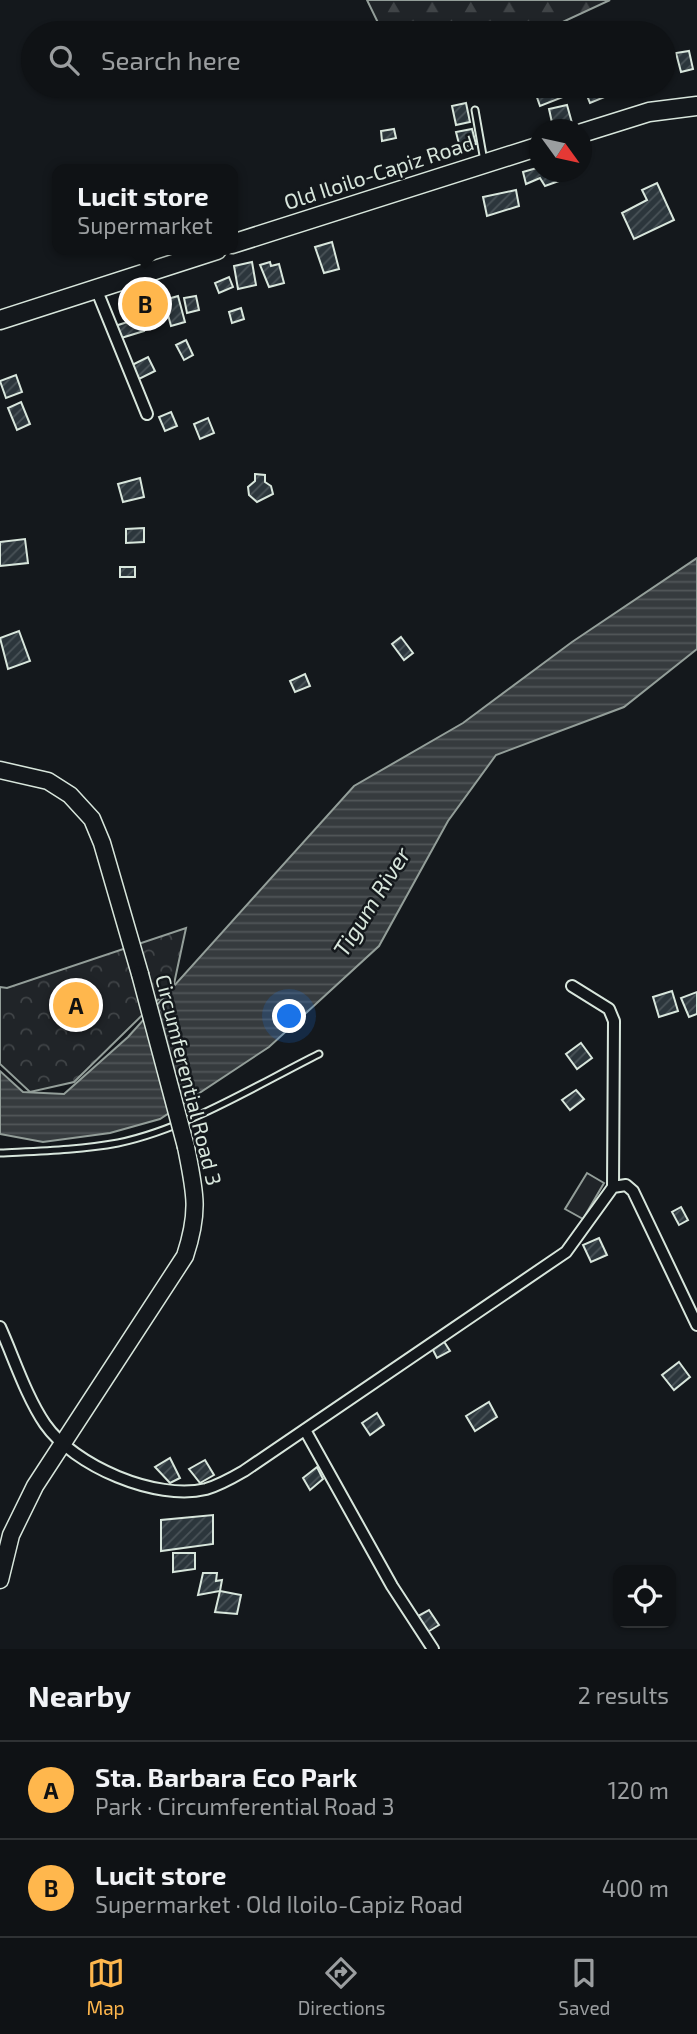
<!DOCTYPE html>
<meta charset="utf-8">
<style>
body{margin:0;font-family:"Exo 2",sans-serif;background:#1d2022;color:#f1f3f6}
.controls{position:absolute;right:21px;bottom:21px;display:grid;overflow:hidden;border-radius:14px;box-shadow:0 2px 5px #0004}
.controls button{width:63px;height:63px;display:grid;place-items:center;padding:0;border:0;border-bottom:2px solid #2f3234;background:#0f1215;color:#f1f3f6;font:35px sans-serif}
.compass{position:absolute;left:529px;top:119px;width:63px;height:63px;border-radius:50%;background:#0f1215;box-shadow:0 2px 5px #0004;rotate:123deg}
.you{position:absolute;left:290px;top:1017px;width:24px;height:24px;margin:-18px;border:5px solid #fff;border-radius:50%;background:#1a73e8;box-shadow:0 0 0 10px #1a73e833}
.badge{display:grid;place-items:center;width:46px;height:46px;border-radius:50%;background:#ffb74d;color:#111;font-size:23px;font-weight:700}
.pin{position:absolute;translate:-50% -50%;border:4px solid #fff;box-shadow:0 2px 7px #0006}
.popup{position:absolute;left:52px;top:164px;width:186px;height:91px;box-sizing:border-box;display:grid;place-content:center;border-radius:14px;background:#0f1215;filter:drop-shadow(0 2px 5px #0005);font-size:23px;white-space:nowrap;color:#9b9ea0}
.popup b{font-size:26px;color:#f1f3f6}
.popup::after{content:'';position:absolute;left:50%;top:100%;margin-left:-14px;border:14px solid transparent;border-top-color:#0f1215}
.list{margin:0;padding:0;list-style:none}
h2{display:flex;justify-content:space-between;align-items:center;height:91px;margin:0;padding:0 28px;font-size:30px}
h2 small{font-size:23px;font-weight:400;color:#9b9ea0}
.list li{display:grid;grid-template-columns:46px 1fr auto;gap:21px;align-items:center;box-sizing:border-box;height:98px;padding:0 28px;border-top:2px solid #2f3234}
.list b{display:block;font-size:26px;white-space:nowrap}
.list p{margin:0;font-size:23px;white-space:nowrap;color:#9b9ea0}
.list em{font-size:23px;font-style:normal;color:#9b9ea0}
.icon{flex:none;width:38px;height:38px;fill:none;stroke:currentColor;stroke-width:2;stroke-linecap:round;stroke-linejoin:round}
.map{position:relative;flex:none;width:697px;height:1649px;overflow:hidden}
.search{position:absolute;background:#0f1215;box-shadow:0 2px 5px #0004;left:21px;right:21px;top:21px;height:77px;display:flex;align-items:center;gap:18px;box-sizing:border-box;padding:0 24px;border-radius:38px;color:#9b9ea0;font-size:26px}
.sheet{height:287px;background:#0f1215}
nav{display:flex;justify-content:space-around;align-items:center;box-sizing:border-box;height:98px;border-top:2px solid #2f3234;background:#0f1215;font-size:19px;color:#9b9ea0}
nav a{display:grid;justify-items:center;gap:4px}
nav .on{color:#ffb74d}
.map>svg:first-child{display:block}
</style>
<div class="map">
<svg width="697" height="1649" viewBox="0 0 697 1649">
<defs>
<pattern id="forest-firs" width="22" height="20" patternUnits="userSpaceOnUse" patternTransform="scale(1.75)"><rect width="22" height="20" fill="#202428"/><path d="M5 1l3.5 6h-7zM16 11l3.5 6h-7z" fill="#404447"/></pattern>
<pattern id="park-crowns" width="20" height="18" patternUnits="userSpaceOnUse" patternTransform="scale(1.75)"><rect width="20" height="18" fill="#202428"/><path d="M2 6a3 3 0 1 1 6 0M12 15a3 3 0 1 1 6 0" fill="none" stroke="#404447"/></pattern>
<pattern id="water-rules" width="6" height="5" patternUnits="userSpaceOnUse" patternTransform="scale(1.75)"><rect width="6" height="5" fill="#363b3e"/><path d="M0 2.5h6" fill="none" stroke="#525759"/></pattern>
<pattern id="building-hatch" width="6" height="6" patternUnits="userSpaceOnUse" patternTransform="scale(1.75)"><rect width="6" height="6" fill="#2c363c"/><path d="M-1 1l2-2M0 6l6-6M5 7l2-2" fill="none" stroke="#4a5358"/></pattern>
</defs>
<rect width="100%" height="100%" fill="#14181c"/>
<path fill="url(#forest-firs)" stroke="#939e99" stroke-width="2" d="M367 0H610L539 33H383Z"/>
<path fill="url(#park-crowns)" stroke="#939e99" stroke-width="2" d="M186 928 174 984 74 1082 30 1092 0 1064V987L7 988Z"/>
<path fill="#202428" stroke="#939e99" stroke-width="2" d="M587 1173 604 1183 583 1219 565 1209Z"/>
<path fill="url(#water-rules)" stroke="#939e99" stroke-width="2" d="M697 558V649L624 707 496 755 448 821 379 946 269 1047 160 1119 110 1133 43 1142 0 1134V1071L23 1092 64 1094 128 1037 354 786 463 723 572 642Z"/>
<g fill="url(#building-hatch)" stroke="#d8e6dc" stroke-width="2">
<path d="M689 51 693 69 681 72 676 53Z"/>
<path d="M533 86H559L563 97 540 106Z"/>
<path d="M583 86H603L607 96 590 103Z"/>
<path d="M466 103 470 122 456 125 452 106Z"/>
<path d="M567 105 572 123 553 127 549 109Z"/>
<path d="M394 129 396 138 382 141 381 131Z"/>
<path d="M472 129 476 144 460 148 456 132Z"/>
<path d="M540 167V172H554L559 181 545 186 540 178 526 184 523 172Z"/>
<path d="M657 183 674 220 634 239 622 213 647 200 642 190Z"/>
<path d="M516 190 519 206 487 216 483 197Z"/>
<path d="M332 242 339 269 324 273 315 247Z"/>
<path d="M252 262 256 285 238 289 234 266Z"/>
<path d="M270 262 271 266 279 264 284 283 269 287 260 265Z"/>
<path d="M229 277 233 287 219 293 215 283Z"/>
<path d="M178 296 185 322 171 326 164 300Z"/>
<path d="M196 296 199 310 187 313 184 298Z"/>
<path d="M149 298 154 314 142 317 138 301Z"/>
<path d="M133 299 141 314 127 320 120 306Z"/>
<path d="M241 308 244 319 232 323 229 312Z"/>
<path d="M140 318 144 331 118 339 115 326Z"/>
<path d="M186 340 193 355 184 360 176 345Z"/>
<path d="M148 357 155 371 139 379 132 365Z"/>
<path d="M16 375 22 392 6 398 0 381Z"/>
<path d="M21 402 30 424 17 430 8 408Z"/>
<path d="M171 412 177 426 165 431 159 417Z"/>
<path d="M208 418 214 433 200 439 194 424Z"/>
<path d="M255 474 265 475V482L271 486 273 494 257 502 249 495 248 487 255 481Z"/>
<path d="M140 478 144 497 123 502 118 484Z"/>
<path d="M144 528V542L126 543V529Z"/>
<path d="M25 539 28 563 0 566V542Z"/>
<rect x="120" y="567" width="15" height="10"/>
<path d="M19 631 30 661 8 669 0 638Z"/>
<path d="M401 637 413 653 404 660 392 644Z"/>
<path d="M305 674 310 686 295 692 290 681Z"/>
<path d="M672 991 678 1011 659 1017 653 997Z"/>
<path d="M697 992V1014L689 1017 681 998Z"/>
<path d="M581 1043 592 1058 577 1069 566 1054Z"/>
<path d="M576 1090 584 1099 570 1110 562 1100Z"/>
<path d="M681 1207 688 1220 679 1225 672 1212Z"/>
<path d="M599 1238 607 1255 591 1262 583 1245Z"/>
<path d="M443 1340 450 1351 437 1358 432 1348Z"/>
<path d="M679 1362 690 1377 674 1390 662 1375Z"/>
<path d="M489 1402 497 1417 475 1431 466 1416Z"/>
<path d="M377 1413 384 1425 370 1435 362 1423Z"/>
<path d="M170 1458 180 1478 170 1483 155 1467Z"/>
<path d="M205 1460 214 1475 200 1483 189 1469Z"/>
<path d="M317 1467 323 1479 310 1490 303 1478Z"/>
<path d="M213 1515V1544L161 1551V1520Z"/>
<path d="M173 1553H195V1569L173 1572Z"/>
<path d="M203 1573H217L216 1581 222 1580 220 1591 198 1595Z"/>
<path d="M220 1591 241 1595 237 1614 215 1612Z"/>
<path d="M429 1610 439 1625 426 1633 416 1617Z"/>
</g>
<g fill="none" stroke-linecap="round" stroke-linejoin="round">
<defs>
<g id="lane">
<path d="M475 110 484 161"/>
<path d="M0 1153C39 1151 80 1150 118 1143 186 1129 257 1085 319 1054"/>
</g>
<g id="street">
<path d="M97 291 147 414"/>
<path d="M572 986 609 1009 614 1021 613 1187"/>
<path d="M0 1327C14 1358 26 1396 45 1424 74 1466 156 1501 206 1489 220 1485 232 1478 244 1471L566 1252 613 1187 626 1185 633 1191 697 1325"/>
<path d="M305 1430 392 1586 433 1649"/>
</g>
<g id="secondary">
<path d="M0 770 48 781 70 795 92 819 102 843 140 974"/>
<path d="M0 1580 11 1535 35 1486 185 1256C200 1211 195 1192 186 1147"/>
</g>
<g id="primary">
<path d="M582 133 649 112 697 106"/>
<path d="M232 244 540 146"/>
<path d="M0 320 217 250"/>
</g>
</defs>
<use href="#lane" stroke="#d8e6dc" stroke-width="9"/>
<use href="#street" stroke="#d8e6dc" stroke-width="14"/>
<use href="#secondary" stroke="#d8e6dc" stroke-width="19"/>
<use href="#primary" stroke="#d8e6dc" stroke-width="21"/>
<use href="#lane" stroke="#14181c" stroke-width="5"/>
<use href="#street" stroke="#14181c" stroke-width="10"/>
<use href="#secondary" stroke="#14181c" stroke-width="16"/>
<use href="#primary" stroke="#14181c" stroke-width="18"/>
<defs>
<path id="secondary-bridge" d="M140 974 186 1147"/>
</defs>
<use href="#secondary-bridge" stroke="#d8e6dc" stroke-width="19" stroke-linecap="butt"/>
<use href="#secondary-bridge" stroke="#14181c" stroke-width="16"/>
</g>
<g text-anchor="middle" stroke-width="5" stroke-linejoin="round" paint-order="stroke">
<g font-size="21" fill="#d8e6dc" stroke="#14181c">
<text transform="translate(379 173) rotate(-18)" y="7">Old Iloilo-Capiz Road</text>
<text transform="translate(188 1080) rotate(76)" y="7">Circumferential Road 3</text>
</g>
<g font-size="23" font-style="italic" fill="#d8e6dc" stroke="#14181c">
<text transform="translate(372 902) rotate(-58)" y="8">Tigum River</text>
</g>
</g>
</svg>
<div class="controls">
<button><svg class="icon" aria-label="locate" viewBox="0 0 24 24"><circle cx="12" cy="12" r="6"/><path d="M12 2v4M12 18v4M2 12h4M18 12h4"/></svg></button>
</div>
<svg class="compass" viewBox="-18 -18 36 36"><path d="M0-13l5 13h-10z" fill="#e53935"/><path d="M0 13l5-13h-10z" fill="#9b9ea0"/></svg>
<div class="you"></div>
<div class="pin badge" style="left:76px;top:1005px">A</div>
<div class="pin badge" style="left:145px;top:304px">B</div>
<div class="popup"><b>Lucit store</b>Supermarket</div>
<div class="search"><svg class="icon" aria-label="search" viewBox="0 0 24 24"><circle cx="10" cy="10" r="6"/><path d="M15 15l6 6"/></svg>Search here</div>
</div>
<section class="sheet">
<h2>Nearby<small>2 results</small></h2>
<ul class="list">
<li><span class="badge">A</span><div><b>Sta. Barbara Eco Park</b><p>Park · Circumferential Road 3</p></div><em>120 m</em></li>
<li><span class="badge">B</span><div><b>Lucit store</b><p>Supermarket · Old Iloilo-Capiz Road</p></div><em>400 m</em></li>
</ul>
</section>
<nav>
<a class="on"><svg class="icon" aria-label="map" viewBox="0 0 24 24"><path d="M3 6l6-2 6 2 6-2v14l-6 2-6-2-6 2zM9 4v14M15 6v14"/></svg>Map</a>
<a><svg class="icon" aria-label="directions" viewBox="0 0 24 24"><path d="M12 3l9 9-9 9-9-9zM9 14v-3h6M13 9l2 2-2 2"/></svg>Directions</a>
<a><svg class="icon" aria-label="saved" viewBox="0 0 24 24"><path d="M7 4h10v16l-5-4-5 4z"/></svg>Saved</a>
</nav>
